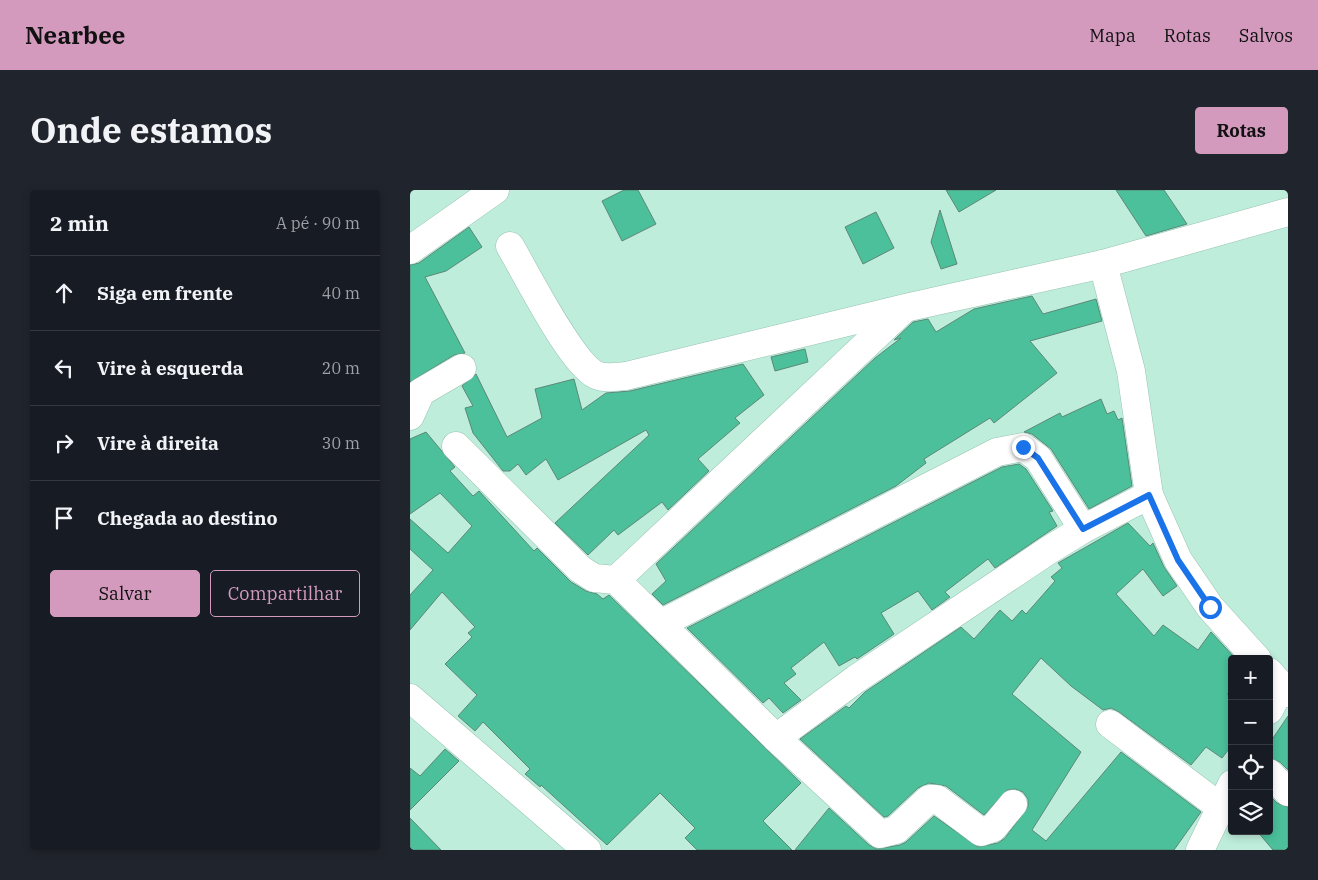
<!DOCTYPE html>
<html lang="pt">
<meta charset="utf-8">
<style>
body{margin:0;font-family:"IBM Plex Serif",serif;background:#20242c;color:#f1f3f6}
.controls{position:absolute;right:15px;bottom:15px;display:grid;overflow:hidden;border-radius:5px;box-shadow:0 2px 8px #0003}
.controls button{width:45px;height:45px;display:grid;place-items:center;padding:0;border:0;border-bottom:1px solid #363941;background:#171b24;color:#f1f3f6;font:25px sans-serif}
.stop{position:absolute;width:15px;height:15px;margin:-11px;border:4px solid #1a73e8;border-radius:50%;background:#fff}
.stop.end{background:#1a73e8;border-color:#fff;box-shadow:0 1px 5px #0008}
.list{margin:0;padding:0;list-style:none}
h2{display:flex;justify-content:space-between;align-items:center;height:65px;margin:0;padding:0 20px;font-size:21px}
h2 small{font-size:16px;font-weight:400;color:#9ea1a6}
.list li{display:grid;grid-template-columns:32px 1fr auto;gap:15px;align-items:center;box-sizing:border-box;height:75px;padding:0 20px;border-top:1px solid #363941}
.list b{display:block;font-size:19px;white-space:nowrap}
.list em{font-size:16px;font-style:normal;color:#9ea1a6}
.actions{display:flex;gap:10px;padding:15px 20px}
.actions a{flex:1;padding:11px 0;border:1px solid #d39abe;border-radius:5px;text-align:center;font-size:18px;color:#d39abe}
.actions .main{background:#d39abe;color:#111}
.icon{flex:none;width:28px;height:28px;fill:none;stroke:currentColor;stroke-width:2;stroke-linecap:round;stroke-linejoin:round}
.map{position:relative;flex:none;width:878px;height:660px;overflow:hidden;border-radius:5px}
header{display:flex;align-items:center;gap:30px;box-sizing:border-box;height:70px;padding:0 25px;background:#d39abe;color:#111}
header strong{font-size:24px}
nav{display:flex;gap:28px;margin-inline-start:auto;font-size:18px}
.intro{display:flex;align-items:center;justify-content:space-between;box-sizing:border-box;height:120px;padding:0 30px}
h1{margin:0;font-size:35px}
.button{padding:12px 22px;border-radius:5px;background:#d39abe;color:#111;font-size:18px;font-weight:700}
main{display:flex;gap:30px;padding:0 30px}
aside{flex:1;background:#171b24;border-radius:5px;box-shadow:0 2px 8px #0003}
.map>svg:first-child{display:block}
</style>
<header>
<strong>Nearbee</strong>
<nav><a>Mapa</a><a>Rotas</a><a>Salvos</a></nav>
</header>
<div class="intro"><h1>Onde estamos</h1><a class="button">Rotas</a></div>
<main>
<aside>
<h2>2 min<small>A pé · 90 m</small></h2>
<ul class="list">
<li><svg class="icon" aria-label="ahead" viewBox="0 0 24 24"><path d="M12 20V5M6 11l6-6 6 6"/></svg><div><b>Siga em frente</b></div><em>40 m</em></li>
<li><svg class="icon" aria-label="left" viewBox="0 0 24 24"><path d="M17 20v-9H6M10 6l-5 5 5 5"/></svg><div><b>Vire à esquerda</b></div><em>20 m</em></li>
<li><svg class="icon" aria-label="right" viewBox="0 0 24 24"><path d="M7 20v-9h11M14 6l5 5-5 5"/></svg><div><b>Vire à direita</b></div><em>30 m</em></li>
<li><svg class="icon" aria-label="arrive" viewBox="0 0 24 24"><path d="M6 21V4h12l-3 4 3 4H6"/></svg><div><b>Chegada ao destino</b></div></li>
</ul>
<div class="actions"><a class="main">Salvar</a><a>Compartilhar</a></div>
</aside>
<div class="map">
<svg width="878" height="660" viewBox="0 0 878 660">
<rect width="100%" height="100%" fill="#beeddb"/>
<g fill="#4bc09b" stroke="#5c8877">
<path d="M214 0H228L246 34 212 51 192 11Z"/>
<path d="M536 0H586L549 22Z"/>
<path d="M706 0H754L777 34 736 46Z"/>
<path d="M530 20 547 74 531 79 521 52Z"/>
<path d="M466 22 484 58 453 74 435 37Z"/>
<path d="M59 37 72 57 36 81 15 87 55 163 44 165 0 192V75L9 73Z"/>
<path d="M622 106 633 124 686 109 692 131 620 151 647 183 584 233 580 228 514 269 516 273 486 296 253 415 242 404 256 391 246 374 465 168 491 148 484 150 503 132 518 129 526 142 564 119Z"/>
<path d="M395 159 398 172 365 181 361 167Z"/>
<path d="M333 174 354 205 325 228 330 233 288 269 299 281 258 320 252 312 208 345 204 340 178 365 145 333 239 245 236 240 148 290 136 269 116 285 108 274 100 281H93L63 243 55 218 63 216 52 196 66 184 97 247 132 228 125 199 164 189 172 220 196 203 220 201Z"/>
<path d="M691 209 697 224 704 221 708 230 712 228 722 296 679 319 641 259 622 244 614 242 650 223 652 227Z"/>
<path d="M16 242 45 277 40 281 63 306 69 301 124 361 127 358 161 392 176 401 187 404 193 409 199 405 391 593 353 631 382 660H287L275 648 285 638 250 603 197 655 131 595 130 597 115 584 120 579 73 532 65 541 48 526 67 505 35 474 62 447 58 443 65 437 32 402 0 440V405L23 380 0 359V329L38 363 62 336 30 303 0 324V249Z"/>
<path d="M609 274 616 279 643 321 639 322 647 336 585 378 578 369 535 402 540 407 522 420 508 401 471 423 484 444 447 469 445 467 429 476 414 452 381 478 386 484 374 493 391 510 373 523 359 508 353 513 277 438 592 277Z"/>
<path d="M718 333 740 356 743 353 754 377 767 396 753 406 733 379 706 404 744 446 753 435 788 460 801 442 826 469H822V500L817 504 822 508V555L812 568 796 557 781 575 709 522 701 518 693 520 661 496 631 468 602 504 671 562 622 640 636 651 711 562 791 622 764 660H385L419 618 459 655 467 659 490 655 496 652 524 626 568 657 588 653 595 648 618 617V609L613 602 605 599 597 600 574 625 536 596 519 593 508 598 478 626 474 627 390 549 436 516 439 518 455 502 551 437 564 449 590 420 602 431 612 420 616 424 645 391 641 387 652 378 648 373Z"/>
<path d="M878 526V580L870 572 859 568V554Z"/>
<path d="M35 559 49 571 0 620V578L10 586Z"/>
<path d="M859 605 867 613 878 617V660H863L847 641H859Z"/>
<path d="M0 628 31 660H0Z"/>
</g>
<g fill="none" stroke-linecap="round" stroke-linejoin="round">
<defs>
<g id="minor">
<path d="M100 56C116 83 161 173 186 185 195 189 206 187 216 186L495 118 693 74 878 22"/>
<path d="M0 60 85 0"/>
<path d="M693 74 721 181 739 305 768 370 800 417 847 469"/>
<path d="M0 226 11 202 52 178"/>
<path d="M46 256 170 379 184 388 206 390 366 548 470 644 486 640 519 609H527L571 642 583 638 603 614"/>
<path d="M206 390 494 119"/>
<path d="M250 434 587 262 613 257 628 268 673 339"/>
<path d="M859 482 878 503"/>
<path d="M0 508 177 660"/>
<path d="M859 520 872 496"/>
<path d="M700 534 810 617"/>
<path d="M366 548 446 489 639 360 673 339 739 305"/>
<path d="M859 583 878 602"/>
<path d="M790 660 822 594"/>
</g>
</defs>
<use href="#minor" stroke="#97c4b2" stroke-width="29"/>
<use href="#minor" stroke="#fff" stroke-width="28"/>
</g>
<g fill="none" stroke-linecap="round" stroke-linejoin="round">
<path stroke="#1a73e8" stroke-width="6" d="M613 257 628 268 673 339 739 305 768 370 800 417"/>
</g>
</svg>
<div class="controls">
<button>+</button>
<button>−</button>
<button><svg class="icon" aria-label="locate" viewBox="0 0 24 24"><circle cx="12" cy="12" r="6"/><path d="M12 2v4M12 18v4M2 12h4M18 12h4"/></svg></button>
<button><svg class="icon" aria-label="layers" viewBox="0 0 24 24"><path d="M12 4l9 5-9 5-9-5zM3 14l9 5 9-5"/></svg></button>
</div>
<div class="stop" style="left:800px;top:417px"></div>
<div class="stop end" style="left:613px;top:257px"></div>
</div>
</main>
